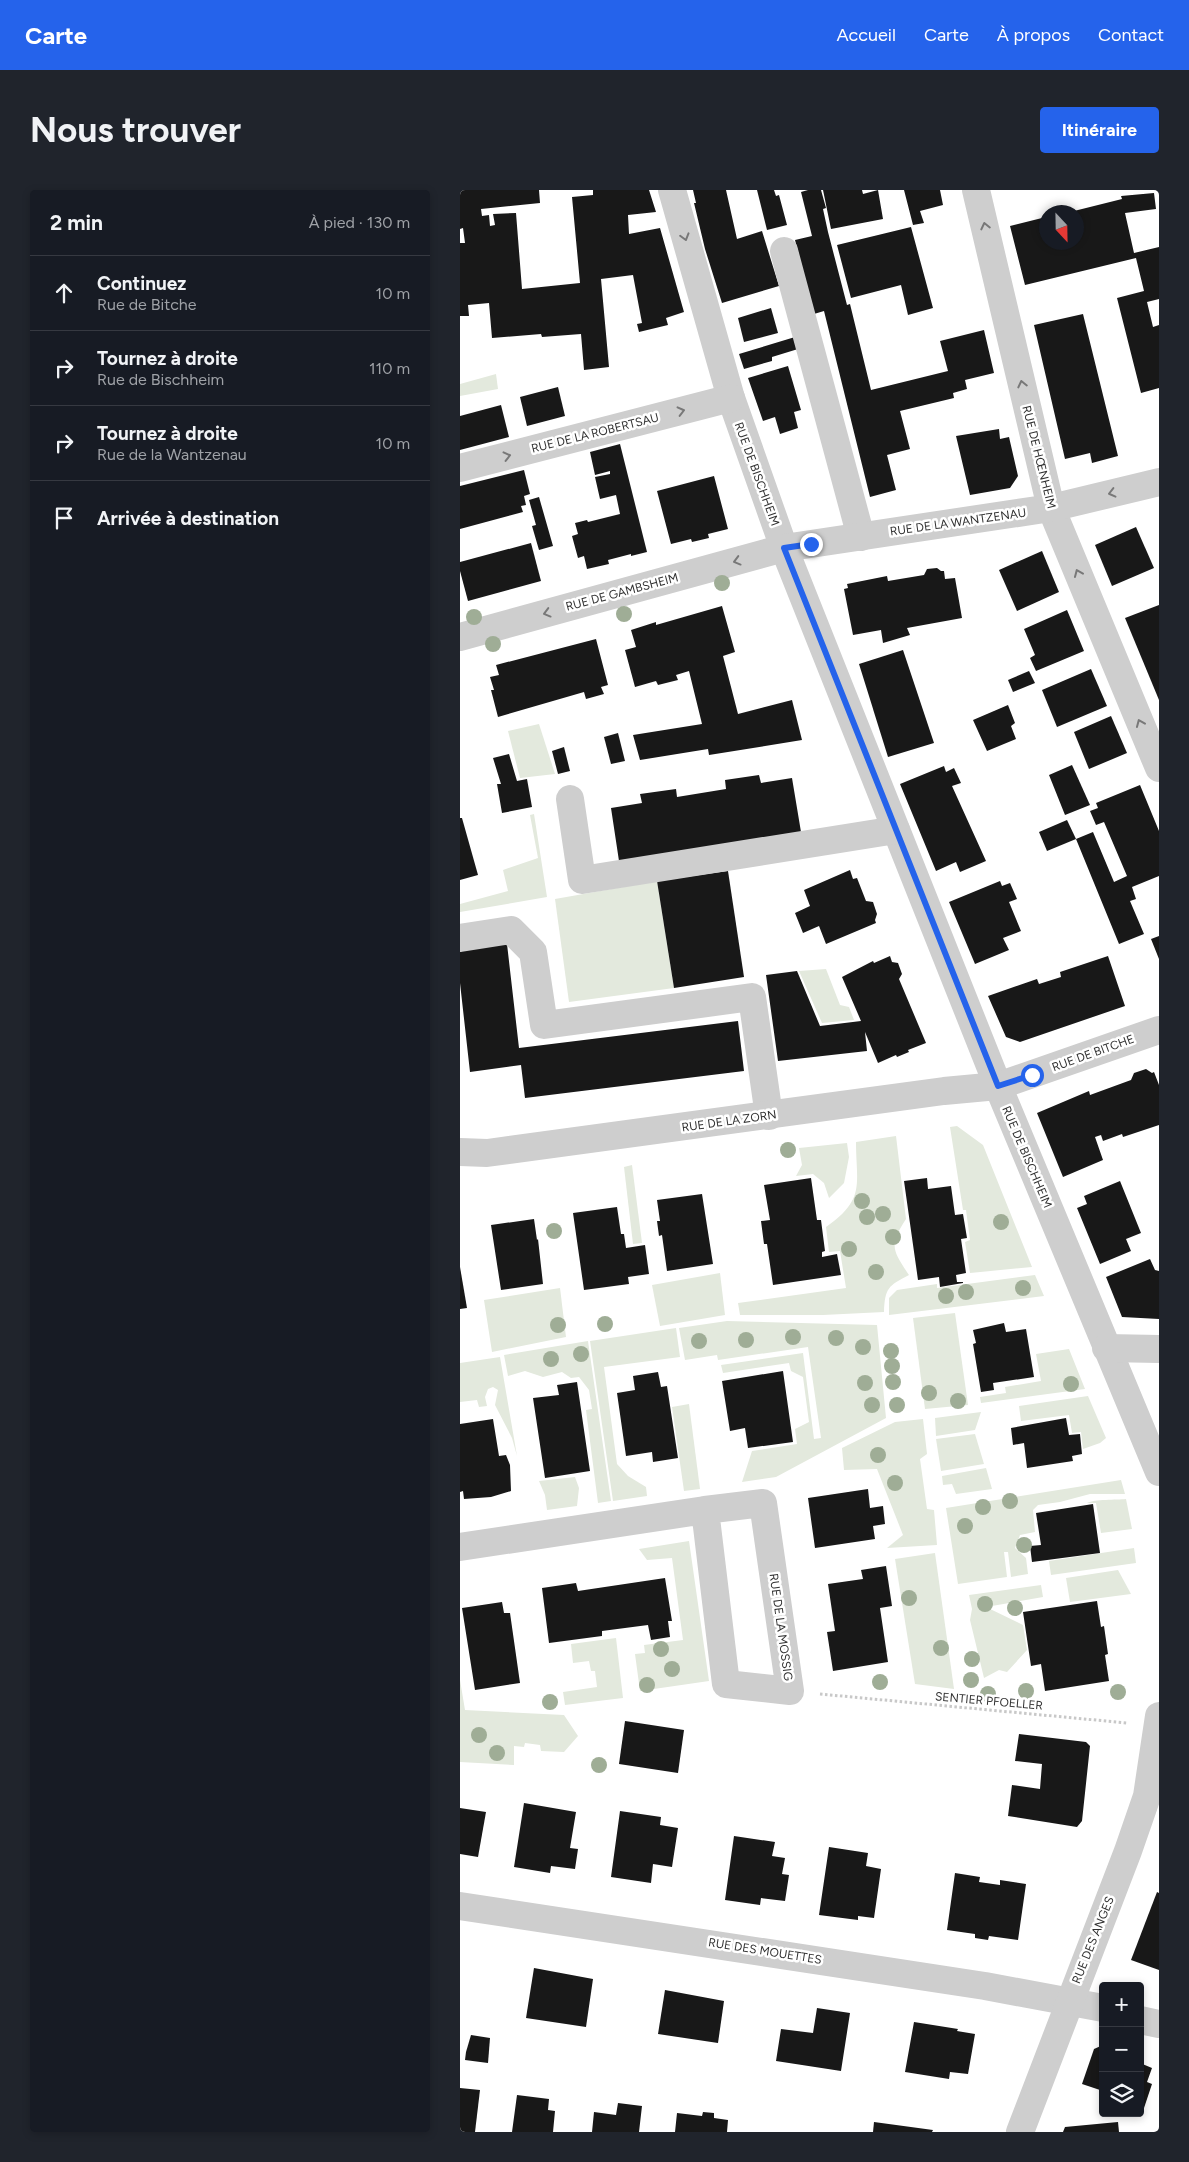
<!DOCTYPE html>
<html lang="fr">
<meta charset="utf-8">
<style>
body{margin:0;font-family:Figtree,sans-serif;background:#20242c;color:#f1f3f6}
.controls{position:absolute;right:15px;bottom:15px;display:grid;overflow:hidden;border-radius:5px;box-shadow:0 2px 8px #0003}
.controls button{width:45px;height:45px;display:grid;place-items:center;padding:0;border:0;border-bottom:1px solid #363941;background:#171b24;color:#f1f3f6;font:25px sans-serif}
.compass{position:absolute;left:579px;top:15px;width:45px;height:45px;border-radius:50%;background:#171b24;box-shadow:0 2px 8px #0003;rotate:158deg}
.stop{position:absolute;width:15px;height:15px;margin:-11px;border:4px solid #2563eb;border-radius:50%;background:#fff}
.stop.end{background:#2563eb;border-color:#fff;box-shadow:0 1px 5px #0008}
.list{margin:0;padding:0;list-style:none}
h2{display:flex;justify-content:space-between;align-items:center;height:65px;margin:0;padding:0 20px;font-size:21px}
h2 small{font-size:16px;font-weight:400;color:#9ea1a6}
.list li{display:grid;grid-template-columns:32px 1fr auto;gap:15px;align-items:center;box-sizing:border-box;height:75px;padding:0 20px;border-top:1px solid #363941}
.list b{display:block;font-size:19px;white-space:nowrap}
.list p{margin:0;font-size:16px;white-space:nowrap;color:#9ea1a6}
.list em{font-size:16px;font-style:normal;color:#9ea1a6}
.icon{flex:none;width:28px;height:28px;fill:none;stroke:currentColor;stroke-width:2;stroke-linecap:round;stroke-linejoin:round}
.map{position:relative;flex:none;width:699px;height:1942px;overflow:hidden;border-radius:5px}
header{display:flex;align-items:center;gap:30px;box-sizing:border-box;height:70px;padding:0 25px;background:#2563eb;color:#fff}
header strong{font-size:24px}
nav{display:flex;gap:28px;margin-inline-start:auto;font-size:18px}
.intro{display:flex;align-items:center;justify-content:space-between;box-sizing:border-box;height:120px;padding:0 30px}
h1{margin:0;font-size:35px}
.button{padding:12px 22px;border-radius:5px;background:#2563eb;color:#fff;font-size:18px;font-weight:700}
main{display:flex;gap:30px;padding:0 30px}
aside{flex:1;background:#171b24;border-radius:5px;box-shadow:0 2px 8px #0003}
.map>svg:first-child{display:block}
</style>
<header>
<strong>Carte</strong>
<nav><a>Accueil</a><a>Carte</a><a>À propos</a><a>Contact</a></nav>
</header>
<div class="intro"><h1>Nous trouver</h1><a class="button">Itinéraire</a></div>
<main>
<aside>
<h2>2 min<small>À pied · 130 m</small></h2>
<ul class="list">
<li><svg class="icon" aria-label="ahead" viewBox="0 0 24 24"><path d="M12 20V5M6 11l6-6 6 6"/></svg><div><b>Continuez</b><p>Rue de Bitche</p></div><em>10 m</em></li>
<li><svg class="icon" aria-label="right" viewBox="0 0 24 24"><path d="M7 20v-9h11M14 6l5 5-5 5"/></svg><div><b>Tournez à droite</b><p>Rue de Bischheim</p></div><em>110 m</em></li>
<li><svg class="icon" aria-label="right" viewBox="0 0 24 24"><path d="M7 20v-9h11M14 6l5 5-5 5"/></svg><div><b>Tournez à droite</b><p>Rue de la Wantzenau</p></div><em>10 m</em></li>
<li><svg class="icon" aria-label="arrive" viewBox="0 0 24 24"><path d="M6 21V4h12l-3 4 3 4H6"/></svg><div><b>Arrivée à destination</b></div></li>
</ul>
</aside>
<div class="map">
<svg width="699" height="1942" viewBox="0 0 699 1942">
<rect width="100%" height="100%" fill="#fff"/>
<g fill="#e3e9dd">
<path d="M36 184 38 199 0 206V194Z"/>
<path d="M79 534 95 584 60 588 48 541Z"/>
<path d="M74 624 87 707 0 722V714L48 701 43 680 78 668 70 625Z"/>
<path d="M197 691 214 798 109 812 95 709Z"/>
<path d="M366 779 380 815 389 817 394 830 362 833 339 781Z"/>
<path d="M497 936 523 955 572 1077 510 1083 505 1052 510 1050 506 1020H503L490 937Z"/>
<path d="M436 946 446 1029C429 1055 432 1060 449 1085 428 1096 425 1098 424 1122L363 1125H280L278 1113 386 1098 380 1061 369 1062 366 1037C406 1009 396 994 396 952Z"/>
<path d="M387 953 389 967 384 993 369 1008 364 993 353 984 336 986 342 975 339 958Z"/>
<path d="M172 975 182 1053 173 1054 164 977Z"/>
<path d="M260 1083 265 1125 200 1136 192 1095Z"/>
<path d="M575 1085 584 1106 429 1125V1108L437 1100 477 1094V1098Z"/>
<path d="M100 1098 106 1147 32 1162 24 1110Z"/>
<path d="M495 1123 508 1215 465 1219 453 1128Z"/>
<path d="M267 1131 417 1135 426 1228 316 1287 282 1292 292 1261 337 1254 335 1239 349 1232 343 1187 331 1181 329 1173 263 1183 261 1175 343 1163 354 1249 361 1248 348 1157 258 1170 257 1165 225 1170 219 1138Z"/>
<path d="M216 1138 220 1167 144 1177 157 1274 168 1286 186 1297 187 1306 153 1311 130 1151Z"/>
<path d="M128 1151 151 1311 138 1313 126 1220 132 1219 129 1200 119 1187 111 1188 102 1182 83 1187 65 1181 48 1186 44 1165Z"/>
<path d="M609 1159 625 1199 521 1213 520 1207 546 1203 545 1197 581 1191 576 1164Z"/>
<path d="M40 1167 57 1266 52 1248 35 1215 38 1200 33 1197 28 1199 25 1207 27 1216 19 1217 17 1210 0 1212V1173Z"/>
<path d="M628 1206 646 1248 640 1253 623 1259 621 1242 612 1243 609 1225 561 1231 559 1216Z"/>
<path d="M229 1214 240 1299 224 1301 212 1217Z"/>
<path d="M521 1222 515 1240 476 1246 475 1228Z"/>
<path d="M463 1229 467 1264 460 1269 467 1319 474 1320 477 1355 427 1358 443 1345 417 1279 384 1280 382 1258 435 1232Z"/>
<path d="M515 1244 524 1274 481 1281 476 1249Z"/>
<path d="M526 1278 532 1299 496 1304 492 1294 483 1295 482 1286Z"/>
<path d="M115 1287 119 1298 117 1316 87 1320 85 1305 79 1291Z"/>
<path d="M661 1290 665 1304H630L600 1312 578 1315 573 1320 575 1342 560 1345 555 1358 566 1368 568 1384 551 1387 548 1362H544L547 1387 498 1394 486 1318Z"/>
<path d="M666 1309 672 1339 641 1343 636 1313H627C635 1309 656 1310 666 1309Z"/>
<path d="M229 1351 249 1491 180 1501 175 1464 185 1463 184 1455 223 1450 212 1368 187 1370 179 1359Z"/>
<path d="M674 1358 676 1373 591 1385 589 1371Z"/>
<path d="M475 1363 494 1499 455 1494 435 1369Z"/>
<path d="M658 1380 671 1404 610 1412 606 1388Z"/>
<path d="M581 1395 583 1407 526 1417 563 1435 567 1460 547 1482 539 1480 524 1488 510 1430 512 1419 509 1405Z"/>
<path d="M156 1448 163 1508 105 1515 103 1502 137 1497 135 1481H131L129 1471 113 1473 111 1454Z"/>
<path d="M0 1490 5 1520 104 1525 118 1546 104 1562 81 1561 80 1555 65 1553 64 1557 54 1556V1575L0 1572Z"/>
</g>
<g fill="#181818">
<path d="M0 0H79L80 13 21 19 22 26 29 25 30 36 35 35 33 24 56 23 62 99 120 93 112 7 133 5V0H189L196 22 168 25 169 44 200 38 224 122 206 128 208 135 179 142 177 134 182 133 173 85 141 89 149 177 124 180 121 144 82 147 81 144 32 148 29 113 8 115 9 126H0V53H5L3 38 0 39Z"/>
<path d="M233 0H266L277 49 302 41 319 96 262 113 245 59 234 13H236Z"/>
<path d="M297 0H314L316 6 319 5 327 35 307 40Z"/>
<path d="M348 0H361L366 18 363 19 368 42 387 115 390 114 411 200 488 181 480 151 524 140 534 183 505 190 507 199 493 203 494 208 440 221 450 259 427 265 436 300 410 307 364 121 354 124 335 50 352 46 341 2Z"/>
<path d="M363 0H402L403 4 418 0 423 29 371 39Z"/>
<path d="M444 0H480L483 15 460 21 464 33 453 35Z"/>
<path d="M694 3 696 19 665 23 674 63 699 57V109L687 112 693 137 699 135V198L681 203 657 108 684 101 676 68 565 95 550 36 586 27V52H616V22H610L662 9 661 6Z"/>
<path d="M451 37 473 118 448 125 441 95 391 108 377 55Z"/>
<path d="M311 118 318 143 284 152 278 128Z"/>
<path d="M623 124 658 266 632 273 630 263 605 269 574 135Z"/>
<path d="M335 147 338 159 312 167V171L284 179 279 164Z"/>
<path d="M328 176 341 220 334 222 338 238 320 244 315 227 303 231 288 188Z"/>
<path d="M98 197 105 226 67 236 60 207Z"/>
<path d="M41 215 49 247 0 260V226Z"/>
<path d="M539 239 540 249 549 247 558 286 550 298 510 305 496 246Z"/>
<path d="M160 254 187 362 171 366V364L148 370 149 374 127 379 124 366 118 368 112 346 118 344 115 333 127 330 128 332 160 324 156 305 140 309 135 287 150 284V281L135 285 130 262Z"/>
<path d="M64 280 70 304 64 306 66 315 61 316 63 322 0 339V296Z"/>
<path d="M254 286 268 339 248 344 249 348 232 352 231 349 211 354 197 301Z"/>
<path d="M79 307 93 356 79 360 72 336 76 335 69 310Z"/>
<path d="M676 337 694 378 652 396 635 355Z"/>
<path d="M71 353 81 391 8 411 0 381V372Z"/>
<path d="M582 361 599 402 557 421 539 380Z"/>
<path d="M477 378 481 381H484L485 389 495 388 502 428 447 438 450 445 423 453 421 440 393 445 384 399 388 398 387 394 427 386 428 391 464 385 467 379Z"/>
<path d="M699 415V510L665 428Z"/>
<path d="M262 416 275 462 263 466 278 524 332 510 342 550 249 565 248 559 180 570 173 545 242 534 229 481 216 485 218 490 198 495 196 491 175 497 165 460 176 457 171 440 196 432V435Z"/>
<path d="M607 420 624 461 576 481 570 468 575 465 564 439Z"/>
<path d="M136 449 148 495 141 497 144 504 126 509 124 502 38 527 31 500H34L30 487 39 485 36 475Z"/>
<path d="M443 460 474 553 428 567 399 474Z"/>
<path d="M631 479 647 516 597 537 582 500Z"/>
<path d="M569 481 575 493 553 502 548 490Z"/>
<path d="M548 515 555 533 551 536 556 549 527 561 513 530Z"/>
<path d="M651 526 667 563 629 579 614 542Z"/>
<path d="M158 543 165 571 151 574 144 547Z"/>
<path d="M104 557 110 581 98 584 92 561Z"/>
<path d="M49 564 57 591 67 589 72 617 42 623 37 594H41L33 568Z"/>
<path d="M612 575 630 615 605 625 589 585Z"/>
<path d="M484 576 486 582 494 578 501 593 492 596 526 671 500 682 496 672 476 681 440 594Z"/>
<path d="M299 585 301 593 332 588 341 642 159 671 151 618 182 613 180 604 216 599 217 607 266 599 265 590Z"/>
<path d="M680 595 699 641V686L672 697 676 709 670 711 684 744 659 754 616 649 633 642 654 692 667 686 644 632 636 635 630 621 638 618 636 613Z"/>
<path d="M0 628H2L18 685 0 690Z"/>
<path d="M607 630 616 649 587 661 579 642Z"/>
<path d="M390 680 393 689 397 688 406 711 413 712 417 724 415 730 416 733 366 754 359 736 343 743 335 723 350 716 344 700Z"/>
<path d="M268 681 284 787 214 798 197 691Z"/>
<path d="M540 691 542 696 550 693 557 709 549 712 561 741 543 748 549 760 515 774 489 712Z"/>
<path d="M699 746V769L691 749Z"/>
<path d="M47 754 59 858 278 831 284 881 65 908 61 875 10 882 0 793V760Z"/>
<path d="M430 766 432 772 438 773 442 784 439 789 466 853 448 860 449 862 437 867 436 865 418 873 405 842 407 861 318 871 306 785 337 781 360 836 401 831 382 787 413 771 414 773Z"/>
<path d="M648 766 665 816 560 852 546 847 528 806 577 789 579 794 601 787 600 782Z"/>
<path d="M686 879 692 883 694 882 699 895V935L663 947 662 944 643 951 641 945 635 947 643 970 603 987 577 923 629 901 630 905 671 890 674 883Z"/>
<path d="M351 988 357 1030H361L365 1061 362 1062V1067L377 1064 381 1085 313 1095 307 1054H304L301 1031 310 1030 304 995Z"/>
<path d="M467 988 468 999 491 996 495 1025 503 1024 507 1048 501 1049 506 1083 496 1085 497 1092H503V1093L480 1097 479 1087 458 1090 444 991Z"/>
<path d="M660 991 681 1043 666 1049 671 1061 640 1074 617 1018 627 1014 624 1006Z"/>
<path d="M242 1004 253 1074 207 1081 202 1045 199 1046 197 1031H200L197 1010Z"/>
<path d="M157 1017 161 1044H164L166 1058 185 1055 189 1084 168 1087 169 1094 124 1100 113 1023Z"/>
<path d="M74 1029 77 1050 78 1049 83 1094 41 1100 31 1035Z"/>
<path d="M690 1069 695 1080 699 1081V1129L662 1127 646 1087Z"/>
<path d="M0 1077 7 1118 0 1119Z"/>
<path d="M544 1133 546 1142 566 1139 574 1187 533 1193 534 1200 521 1202 513 1154 516 1153 513 1140Z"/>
<path d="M323 1181 333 1252 288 1258 285 1238 270 1241 262 1191Z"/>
<path d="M198 1182 201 1197 207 1196 218 1268 193 1272 192 1262 166 1266 157 1203 175 1200 173 1186Z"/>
<path d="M117 1192 130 1281 85 1288 73 1208 99 1205 97 1195Z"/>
<path d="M606 1228 609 1245 620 1244 622 1264 612 1266 613 1271 567 1278 564 1253 553 1255 551 1238Z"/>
<path d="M33 1229 39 1266 46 1265 50 1275 51 1301 31 1307 4 1309 3 1301 0 1302V1234Z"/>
<path d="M408 1299 410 1318 423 1316 425 1334 413 1336 415 1349 355 1358 348 1308Z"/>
<path d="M633 1314 640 1363 572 1372 570 1356 581 1355 576 1323Z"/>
<path d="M426 1376 432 1416 420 1418 428 1472 373 1481 367 1442 375 1441 368 1394 403 1389 401 1380Z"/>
<path d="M205 1388 212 1431H208L210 1447 191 1450 188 1435 142 1441V1446L89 1453 82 1398 116 1393 118 1401Z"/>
<path d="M637 1411 641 1437 644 1436 648 1464 645 1465 649 1491 585 1501 581 1474 571 1476 563 1422Z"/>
<path d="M42 1412 44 1423H50L60 1493 15 1500 2 1418Z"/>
<path d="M165 1531 224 1540 218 1583 159 1574Z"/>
<path d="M559 1544 626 1552 630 1556 622 1631 617 1637 548 1626 552 1595 580 1599 582 1574 555 1571Z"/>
<path d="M64 1613 116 1622 110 1658 118 1659 115 1679 91 1676 90 1683 54 1677Z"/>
<path d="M0 1618 26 1622 18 1667 0 1664Z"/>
<path d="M160 1621 201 1627 200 1635 218 1638 212 1677 193 1674 191 1693 151 1687Z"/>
<path d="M274 1646 315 1652 312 1666 325 1668 322 1684 329 1685 325 1711 301 1708 300 1715 265 1710Z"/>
<path d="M369 1657 408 1663 406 1676 421 1679 414 1728 398 1726V1730L359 1725Z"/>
<path d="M495 1683 520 1687 519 1692 540 1695V1690L566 1694 558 1750 529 1746 528 1750 515 1748V1744L487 1740Z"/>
<path d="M697 1702 699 1703V1780L671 1770Z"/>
<path d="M74 1778 133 1789 126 1837 66 1828Z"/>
<path d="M205 1800 264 1811 258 1853 198 1844Z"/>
<path d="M357 1818 390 1823 381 1881 316 1871 321 1839 353 1843Z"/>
<path d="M454 1832 498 1839 497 1841 515 1844 508 1884 490 1882 489 1889 445 1882Z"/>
<path d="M11 1845 30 1848 28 1873 5 1870 6 1862Z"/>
<path d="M643 1855V1901L622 1894 634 1859Z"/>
<path d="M680 1873 692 1878 687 1892 692 1894 683 1921 680 1920Z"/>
<path d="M0 1898 20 1900 15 1942H0Z"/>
<path d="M57 1905 89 1909 88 1920 95 1921 93 1942H52Z"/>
<path d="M158 1913 182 1916 179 1942H132L134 1922 156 1925Z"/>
<path d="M243 1922 254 1923V1928L268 1930 267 1942H215L217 1923 242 1926Z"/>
<path d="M414 1932 473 1940 472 1942H413Z"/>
<path d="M658 1932 659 1942H603L605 1937Z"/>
</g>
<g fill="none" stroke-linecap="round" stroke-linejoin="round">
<path stroke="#c8c8c8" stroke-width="3" stroke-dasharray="2.5 2.5" stroke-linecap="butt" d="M360 1504 667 1533"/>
<g stroke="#cecece" stroke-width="28">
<path d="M212 0 271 208 324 358 538 896 699 1282"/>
<path d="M516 0 591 318 699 578"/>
<path d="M324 61 401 347"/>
<path d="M0 278 271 208"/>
<path d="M0 447 324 358 591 318 699 292"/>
<path d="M110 609 122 690 436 640"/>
<path d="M0 748 51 740 73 762 84 835 292 807 309 926"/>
<path d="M0 962 27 963 484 901 538 896 699 840"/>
<path d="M646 1158 699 1159"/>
<path d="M0 1357 245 1320 303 1313 330 1501 266 1494 245 1320"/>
<path d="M0 1716 525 1796 643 1818"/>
<path d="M680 1830 699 1834"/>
<path d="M560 1942 668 1661 687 1606 699 1526"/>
</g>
</g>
<g fill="#9fad96">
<circle cx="262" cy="393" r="8"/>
<circle cx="164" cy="424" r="8"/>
<circle cx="14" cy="427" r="8"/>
<circle cx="33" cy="454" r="8"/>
<circle cx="328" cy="960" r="8"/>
<circle cx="402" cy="1011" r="8"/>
<circle cx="423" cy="1024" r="8"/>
<circle cx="407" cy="1027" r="8"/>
<circle cx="541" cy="1032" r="8"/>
<circle cx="94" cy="1041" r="8"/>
<circle cx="433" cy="1047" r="8"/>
<circle cx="389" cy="1059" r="8"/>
<circle cx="416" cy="1082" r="8"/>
<circle cx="563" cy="1098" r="8"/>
<circle cx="506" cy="1102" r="8"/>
<circle cx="486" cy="1106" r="8"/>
<circle cx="145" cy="1134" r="8"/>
<circle cx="98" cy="1135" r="8"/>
<circle cx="333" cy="1147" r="8"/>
<circle cx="376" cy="1148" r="8"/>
<circle cx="286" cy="1150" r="8"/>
<circle cx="239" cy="1151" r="8"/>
<circle cx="403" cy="1157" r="8"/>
<circle cx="431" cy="1161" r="8"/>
<circle cx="121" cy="1164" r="8"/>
<circle cx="91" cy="1169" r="8"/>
<circle cx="432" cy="1176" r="8"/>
<circle cx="433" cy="1192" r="8"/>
<circle cx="405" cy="1193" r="8"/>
<circle cx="611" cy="1194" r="8"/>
<circle cx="469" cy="1203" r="8"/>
<circle cx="498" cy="1211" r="8"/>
<circle cx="412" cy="1215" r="8"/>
<circle cx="437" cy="1215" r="8"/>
<circle cx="418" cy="1265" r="8"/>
<circle cx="435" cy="1293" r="8"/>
<circle cx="550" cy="1311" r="8"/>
<circle cx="523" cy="1317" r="8"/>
<circle cx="505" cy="1336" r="8"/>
<circle cx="564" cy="1355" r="8"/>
<circle cx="449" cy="1408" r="8"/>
<circle cx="525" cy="1414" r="8"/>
<circle cx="555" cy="1418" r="8"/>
<circle cx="481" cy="1458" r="8"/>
<circle cx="201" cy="1459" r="8"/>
<circle cx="512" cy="1469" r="8"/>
<circle cx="212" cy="1479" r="8"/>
<circle cx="511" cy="1490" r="8"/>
<circle cx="420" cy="1492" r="8"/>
<circle cx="187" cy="1495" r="8"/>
<circle cx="566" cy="1501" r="8"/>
<circle cx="658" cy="1502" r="8"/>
<circle cx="528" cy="1504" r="8"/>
<circle cx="90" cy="1512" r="8"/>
<circle cx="19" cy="1545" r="8"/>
<circle cx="37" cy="1563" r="8"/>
<circle cx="139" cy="1575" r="8"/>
</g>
<defs><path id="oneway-chevron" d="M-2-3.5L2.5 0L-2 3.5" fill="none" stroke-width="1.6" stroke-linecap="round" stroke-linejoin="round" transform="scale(1.25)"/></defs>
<g stroke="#787878">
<use href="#oneway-chevron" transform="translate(525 36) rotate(-103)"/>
<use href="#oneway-chevron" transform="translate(225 47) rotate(74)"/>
<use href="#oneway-chevron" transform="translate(562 194) rotate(-103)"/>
<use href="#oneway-chevron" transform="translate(221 221) rotate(-14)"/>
<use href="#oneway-chevron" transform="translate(47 266) rotate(-14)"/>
<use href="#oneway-chevron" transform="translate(652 303) rotate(166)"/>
<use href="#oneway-chevron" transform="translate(277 371) rotate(165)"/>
<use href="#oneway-chevron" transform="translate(618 383) rotate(-113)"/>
<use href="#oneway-chevron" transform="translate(87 423) rotate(165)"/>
<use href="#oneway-chevron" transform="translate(680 533) rotate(-113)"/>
</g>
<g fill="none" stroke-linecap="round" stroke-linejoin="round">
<path stroke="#2563eb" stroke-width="6" d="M351 354 324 358 538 896 572 885"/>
</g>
<g text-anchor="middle" stroke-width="5" stroke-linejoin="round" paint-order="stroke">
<g font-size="12" fill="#313131" stroke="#fff">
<text transform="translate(135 243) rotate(-14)" y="4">RUE DE LA ROBERTSAU</text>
<text transform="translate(579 267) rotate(76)" y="4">RUE DE HŒNHEIM</text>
<text transform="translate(297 284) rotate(70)" y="4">RUE DE BISCHHEIM</text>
<text transform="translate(498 332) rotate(-8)" y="4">RUE DE LA WANTZENAU</text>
<text transform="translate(162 402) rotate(-15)" y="4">RUE DE GAMBSHEIM</text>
<text transform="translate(633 863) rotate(-20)" y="4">RUE DE BITCHE</text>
<text transform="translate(269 931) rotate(-8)" y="4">RUE DE LA ZORN</text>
<text transform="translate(567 967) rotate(67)" y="4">RUE DE BISCHHEIM</text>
<text transform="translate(321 1437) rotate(82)" y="4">RUE DE LA MOSSIG</text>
<text transform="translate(529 1511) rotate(5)" y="4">SENTIER PFOELLER</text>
<text transform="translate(633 1750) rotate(-68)" y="4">RUE DES ANGES</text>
<text transform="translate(305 1761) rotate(9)" y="4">RUE DES MOUETTES</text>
</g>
</g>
</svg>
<div class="controls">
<button>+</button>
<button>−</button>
<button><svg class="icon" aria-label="layers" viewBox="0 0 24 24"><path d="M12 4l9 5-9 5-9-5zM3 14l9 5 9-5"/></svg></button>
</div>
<svg class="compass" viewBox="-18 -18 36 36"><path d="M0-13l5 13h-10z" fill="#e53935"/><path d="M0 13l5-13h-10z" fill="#9ea1a6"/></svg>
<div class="stop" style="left:572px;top:885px"></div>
<div class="stop end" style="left:351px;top:354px"></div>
</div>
</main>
